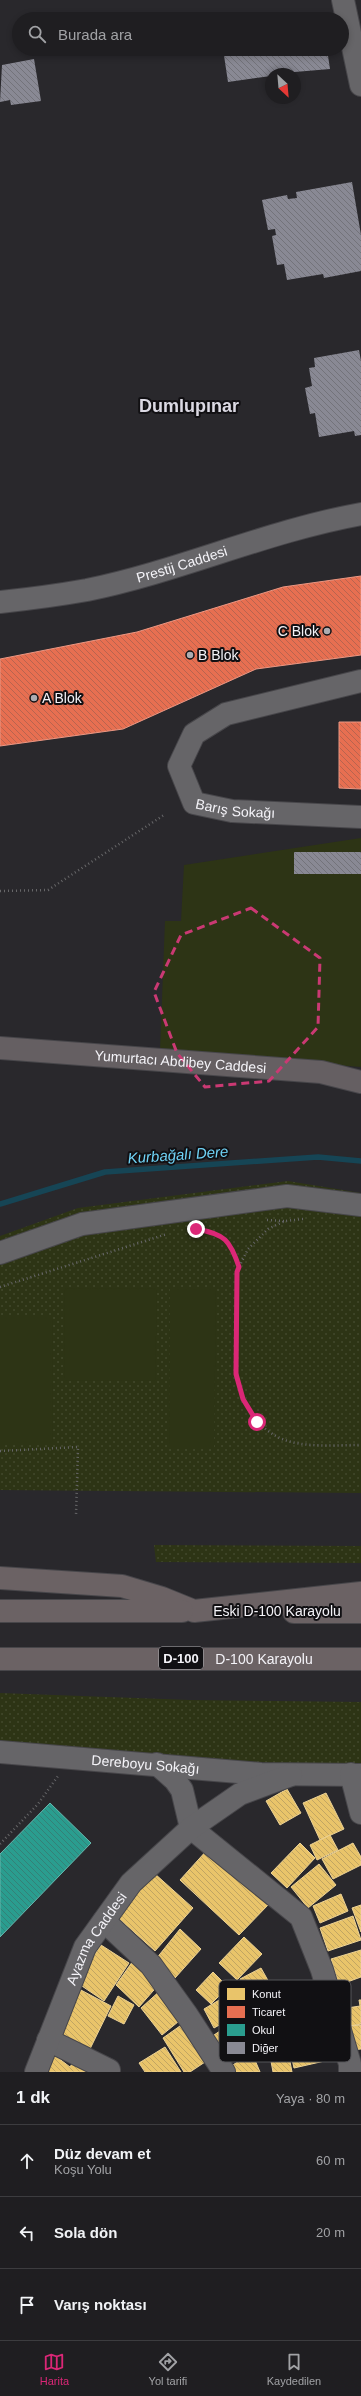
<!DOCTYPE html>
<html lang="tr">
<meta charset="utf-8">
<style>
body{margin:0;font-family:Helvetica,sans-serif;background:#27272a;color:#f1f3f6}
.compass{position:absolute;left:265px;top:68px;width:36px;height:36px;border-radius:50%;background:#1f1e21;box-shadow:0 2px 6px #0003;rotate:154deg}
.stop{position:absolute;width:12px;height:12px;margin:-9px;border:3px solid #db2777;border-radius:50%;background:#fff}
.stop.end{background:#db2777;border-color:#fff;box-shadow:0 1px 4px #0008}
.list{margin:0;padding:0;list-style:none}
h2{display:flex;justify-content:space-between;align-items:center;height:52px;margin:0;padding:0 16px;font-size:17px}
h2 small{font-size:13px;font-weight:400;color:#a1a2a5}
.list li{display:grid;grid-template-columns:26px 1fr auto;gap:12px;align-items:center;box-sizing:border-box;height:72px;padding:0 16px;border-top:1px solid #3c3c3f}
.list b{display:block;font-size:15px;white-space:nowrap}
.list p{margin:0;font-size:13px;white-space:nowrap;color:#a1a2a5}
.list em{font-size:13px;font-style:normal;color:#a1a2a5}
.icon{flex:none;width:22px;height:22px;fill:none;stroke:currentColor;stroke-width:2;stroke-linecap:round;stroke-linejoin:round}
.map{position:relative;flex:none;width:361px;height:2072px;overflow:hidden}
.search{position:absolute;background:#1f1e21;box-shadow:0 2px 6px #0003;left:12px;right:12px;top:12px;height:44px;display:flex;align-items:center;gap:10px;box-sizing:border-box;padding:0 14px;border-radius:22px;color:#a1a2a5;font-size:15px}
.sheet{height:268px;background:#1f1e21}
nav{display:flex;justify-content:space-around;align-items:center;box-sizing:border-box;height:56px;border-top:1px solid #3c3c3f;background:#1f1e21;font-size:11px;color:#a1a2a5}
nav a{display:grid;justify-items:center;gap:2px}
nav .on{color:#db2777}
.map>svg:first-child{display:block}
</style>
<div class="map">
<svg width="361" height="2072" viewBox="0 0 361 2072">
<defs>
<pattern id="grass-dots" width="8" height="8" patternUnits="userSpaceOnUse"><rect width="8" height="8" fill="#2d3415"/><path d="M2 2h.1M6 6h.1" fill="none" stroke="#42482c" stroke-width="1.8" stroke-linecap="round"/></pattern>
<pattern id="homes-back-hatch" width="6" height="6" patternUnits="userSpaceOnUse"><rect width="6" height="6" fill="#e9c46a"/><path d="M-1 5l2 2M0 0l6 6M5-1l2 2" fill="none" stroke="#c1a562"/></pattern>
<pattern id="shops-back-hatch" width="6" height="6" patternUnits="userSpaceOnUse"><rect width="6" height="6" fill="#e76f51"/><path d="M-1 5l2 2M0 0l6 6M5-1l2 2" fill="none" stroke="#b8644f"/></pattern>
<pattern id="schools-back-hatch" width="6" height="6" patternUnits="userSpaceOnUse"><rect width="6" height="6" fill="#2a9d8f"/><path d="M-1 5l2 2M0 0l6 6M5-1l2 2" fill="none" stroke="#358077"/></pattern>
<pattern id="building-back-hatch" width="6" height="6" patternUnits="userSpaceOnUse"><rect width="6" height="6" fill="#898994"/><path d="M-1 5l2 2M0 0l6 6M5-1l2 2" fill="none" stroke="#73737a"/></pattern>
</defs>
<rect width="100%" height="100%" fill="#29282c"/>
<g fill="url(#grass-dots)">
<path d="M288 1181 361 1193V1493L0 1490V1236L78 1208Z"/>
<path d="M154 1545 361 1546V1563L156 1562Z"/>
<path d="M0 1693 190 1700 361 1702V1767L149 1757 0 1746Z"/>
</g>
<g fill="#2d3415">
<path d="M361 838V1067L160 1051 165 921H181L184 865Z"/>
<path d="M65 1288 157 1289 155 1381 64 1380Z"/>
<path d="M170 1289H216L214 1448H169Z"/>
<path d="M0 1316H53L52 1445H0Z"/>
</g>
<g fill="url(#homes-back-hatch)" stroke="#ecd295">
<path d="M359 585 361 651 294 655 290 590Z"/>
<path d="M230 613 245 673 150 697 135 637Z"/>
<path d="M64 659 71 730 0 738V665Z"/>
<path d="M342 723H361V786L341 785Z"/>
<path d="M287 1789 301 1813 280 1825 266 1801Z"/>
<path d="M326 1793 344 1829 320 1840 303 1803Z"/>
<path d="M330 1835 338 1850 317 1860 310 1845Z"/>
<path d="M300 1843 315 1858 287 1888 271 1873Z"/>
<path d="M353 1843 361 1857V1865L333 1879 322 1859Z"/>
<path d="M208 1849 268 1905 239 1935 180 1880Z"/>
<path d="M319 1864 336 1885 308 1908 291 1887Z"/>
<path d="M154 1873 193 1908 155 1951 116 1916Z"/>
<path d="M341 1894 348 1911 320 1923 313 1906Z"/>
<path d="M361 1905V1932L352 1908Z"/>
<path d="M353 1916 361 1940 328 1951 320 1928Z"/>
<path d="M180 1929 201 1949 175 1978 156 1959Z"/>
<path d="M244 1937 262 1954 237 1980 219 1963Z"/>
<path d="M101 1945 129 1963 104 2001 76 1982Z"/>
<path d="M361 1950V1977L339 1985 331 1959Z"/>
<path d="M135 1958 160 1983 139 2007 116 1985Z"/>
<path d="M261 1968 275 1993 254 2005 240 1979Z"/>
<path d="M213 1972 228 1987 211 2004 196 1990Z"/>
<path d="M79 1989 111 2006 88 2053 56 2039Z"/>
<path d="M162 1989 184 2017 162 2035 141 2008Z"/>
<path d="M231 1993 242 2012 214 2028 204 2009Z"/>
<path d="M118 1996 134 2005 124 2024 108 2016Z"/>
<path d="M359 2000H361V2024L350 2026 347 2008 360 2006Z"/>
<path d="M247 2010 258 2027 254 2029 262 2042 228 2063 211 2037 238 2019 237 2017Z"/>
<path d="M187 2021 211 2058 190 2072H184L163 2038Z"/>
<path d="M361 2025V2049L352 2050 350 2026Z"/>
<path d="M335 2026 342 2057 294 2068 287 2037Z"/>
<path d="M285 2036 292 2072H273L267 2040Z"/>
<path d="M165 2047 181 2072H145L139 2063Z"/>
<path d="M49 2051 70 2067 75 2059 95 2072H39Z"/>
<path d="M252 2053 260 2072H231L228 2068Z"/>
</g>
<g fill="url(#shops-back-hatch)" stroke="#eb9783">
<path d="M361 576V655L256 669 123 729 0 746V659L137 632 283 587Z"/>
<path d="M339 722H361V789L339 788Z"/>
</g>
<path fill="url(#schools-back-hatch)" stroke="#67b7ae" d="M50 1803 91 1843 0 1937V1854Z"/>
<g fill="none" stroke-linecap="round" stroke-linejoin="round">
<path stroke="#164555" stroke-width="5.5" d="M0 1204 105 1172 318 1157 361 1161"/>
</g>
<g fill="url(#building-back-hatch)">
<path d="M223 49H327L330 69 271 74V76L228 82Z"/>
<path d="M34 59 41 101 11 105 10 100 0 102 2 65Z"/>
<path d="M352 182 361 235V271L324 278 323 274 287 280 284 264 277 265 272 236 276 235 275 229 268 230 262 200 287 195 288 199 297 198 296 192Z"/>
<path d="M359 350 361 361V435L355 436 354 431 319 437 315 413 310 414 305 388 312 386 309 368 315 367 314 358Z"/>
<rect x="294" y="852" width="67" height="22"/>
</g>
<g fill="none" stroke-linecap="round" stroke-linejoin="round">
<defs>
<g id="minor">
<path d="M343 0 361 85"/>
<path id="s1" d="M0 602C29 599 59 595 87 590 180 571 267 531 361 514"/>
<path id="s2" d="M361 681 226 714 194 734 179 766 194 803 232 811 361 817"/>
<path d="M0 1253 82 1224 287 1196 361 1205"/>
<path id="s3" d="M0 1752 261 1774 361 1775"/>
<path d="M157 1764 175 1780 182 1790 191 1828 301 1917 322 1970 350 2064V2072"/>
<path d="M351 1774 361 1813"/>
<path d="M104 1921 151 1965 187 2015 224 2072"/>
<path d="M48 2040 109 2070"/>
<path id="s4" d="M36 2072 85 1947 131 1883 191 1828 240 1794 291 1775"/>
</g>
<g id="major">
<path id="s5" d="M0 1048 321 1072 361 1082"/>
</g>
<g id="highway">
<path d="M0 1578 122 1586 162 1598 194 1611 361 1593"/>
<path d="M0 1611H182"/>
<path d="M294 1612H361"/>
<path id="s6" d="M0 1659H361"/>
</g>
</defs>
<use href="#minor" stroke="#47464a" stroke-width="24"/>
<use href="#major" stroke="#47464a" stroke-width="24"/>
<use href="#highway" stroke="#47464a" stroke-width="24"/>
<g stroke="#676769" stroke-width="2.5" stroke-dasharray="1 3" stroke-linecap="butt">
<path d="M0 891 48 890 164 815"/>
<path d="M303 1219 285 1221 268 1229 248 1249 237 1271 236 1374C241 1407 262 1437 296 1443 317 1447 340 1445 361 1445"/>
<path d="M267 1220 284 1221"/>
<path d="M197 1230C225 1234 230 1240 239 1266"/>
<path d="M0 1287 167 1234"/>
<path d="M0 1451 78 1447 76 1515"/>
<path d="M0 1844 38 1804 58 1776"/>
</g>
<use href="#minor" stroke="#666568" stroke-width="22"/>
<use href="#major" stroke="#655f62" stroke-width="22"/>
<use href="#highway" stroke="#6b6264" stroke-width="22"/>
</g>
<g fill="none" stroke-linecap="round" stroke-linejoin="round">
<path stroke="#db2777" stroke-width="5" d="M196 1229C225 1234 230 1240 239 1267L237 1272 236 1374 243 1399 257 1422"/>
</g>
<path fill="none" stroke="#ca3973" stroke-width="3" stroke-dasharray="8 5" stroke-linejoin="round" d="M251 908 320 958 318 1027 269 1081 205 1087 177 1053 154 992 181 935Z"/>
<g fill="#adacb1" stroke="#111013" stroke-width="1.5">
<circle cx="327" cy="631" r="4"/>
<circle cx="190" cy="655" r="4"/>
<circle cx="34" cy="698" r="4"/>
</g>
<g text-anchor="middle" stroke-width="4" stroke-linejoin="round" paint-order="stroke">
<rect fill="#111013" stroke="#b0afb3" stroke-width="1" x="159" y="1647" width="44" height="22" rx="3"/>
<g font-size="13" font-weight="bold" fill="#f4f3f8">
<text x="181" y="1663">D-100</text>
</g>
<g font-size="14" fill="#f4f3f8" stroke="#111013">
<text dy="5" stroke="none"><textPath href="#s1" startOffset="186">Prestij Caddesi</textPath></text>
<text dy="5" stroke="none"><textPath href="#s2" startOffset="294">Barış Sokağı</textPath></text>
<text dy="5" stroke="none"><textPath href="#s5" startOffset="181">Yumurtacı Abdibey Caddesi</textPath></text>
<text x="277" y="1616">Eski D-100 Karayolu</text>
<text dy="5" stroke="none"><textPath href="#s6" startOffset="264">D-100 Karayolu</textPath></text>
<text dy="5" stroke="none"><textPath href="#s3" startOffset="146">Dereboyu Sokağı</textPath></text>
<text dy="5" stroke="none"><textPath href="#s4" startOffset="147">Ayazma Caddesi</textPath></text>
</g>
<g font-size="14" fill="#f4f3f8" stroke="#111013" text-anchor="start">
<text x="319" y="636" text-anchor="end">C Blok</text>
<text x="198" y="660">B Blok</text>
<text x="42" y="703">A Blok</text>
</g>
<g font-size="15" font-style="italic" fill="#6fd2f5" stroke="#111013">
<text transform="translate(178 1155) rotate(-4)" y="5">Kurbağalı Dere</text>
</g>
<g font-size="18" font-weight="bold" fill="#dbd9e3" stroke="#111013">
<text x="189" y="412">Dumlupınar</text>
</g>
</g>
<rect x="219" y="1980" width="132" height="82" rx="6" fill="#111013" stroke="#555458" stroke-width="1"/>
<rect x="227" y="1988" width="18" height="12" fill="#e9c46a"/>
<rect x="227" y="2006" width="18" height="12" fill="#e76f51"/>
<rect x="227" y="2024" width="18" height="12" fill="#2a9d8f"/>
<rect x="227" y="2042" width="18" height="12" fill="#898994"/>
<g font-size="11" fill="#f4f3f8">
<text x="252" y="1998">Konut</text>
<text x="252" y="2016">Ticaret</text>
<text x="252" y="2034">Okul</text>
<text x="252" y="2052">Diğer</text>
</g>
</svg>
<svg class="compass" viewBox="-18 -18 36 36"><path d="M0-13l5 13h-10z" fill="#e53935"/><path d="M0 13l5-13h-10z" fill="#a1a2a5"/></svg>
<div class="stop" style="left:257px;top:1422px"></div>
<div class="stop end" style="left:196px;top:1229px"></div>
<div class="search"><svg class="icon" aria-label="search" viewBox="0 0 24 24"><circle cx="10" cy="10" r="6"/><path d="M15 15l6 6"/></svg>Burada ara</div>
</div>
<section class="sheet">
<h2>1 dk<small>Yaya · 80 m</small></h2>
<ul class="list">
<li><svg class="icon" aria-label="ahead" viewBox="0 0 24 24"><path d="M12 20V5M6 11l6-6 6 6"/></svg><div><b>Düz devam et</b><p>Koşu Yolu</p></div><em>60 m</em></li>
<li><svg class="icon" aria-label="left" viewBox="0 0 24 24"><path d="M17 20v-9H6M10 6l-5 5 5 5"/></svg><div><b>Sola dön</b></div><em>20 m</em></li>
<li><svg class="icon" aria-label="arrive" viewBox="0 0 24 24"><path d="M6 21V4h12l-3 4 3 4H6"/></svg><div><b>Varış noktası</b></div></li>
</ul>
</section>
<nav>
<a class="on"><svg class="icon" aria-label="map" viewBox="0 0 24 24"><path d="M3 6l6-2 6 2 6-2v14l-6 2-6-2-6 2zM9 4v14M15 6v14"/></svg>Harita</a>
<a><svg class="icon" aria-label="directions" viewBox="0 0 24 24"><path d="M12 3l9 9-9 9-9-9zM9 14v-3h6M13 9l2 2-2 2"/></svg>Yol tarifi</a>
<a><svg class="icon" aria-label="saved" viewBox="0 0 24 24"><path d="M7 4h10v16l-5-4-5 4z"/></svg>Kaydedilen</a>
</nav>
